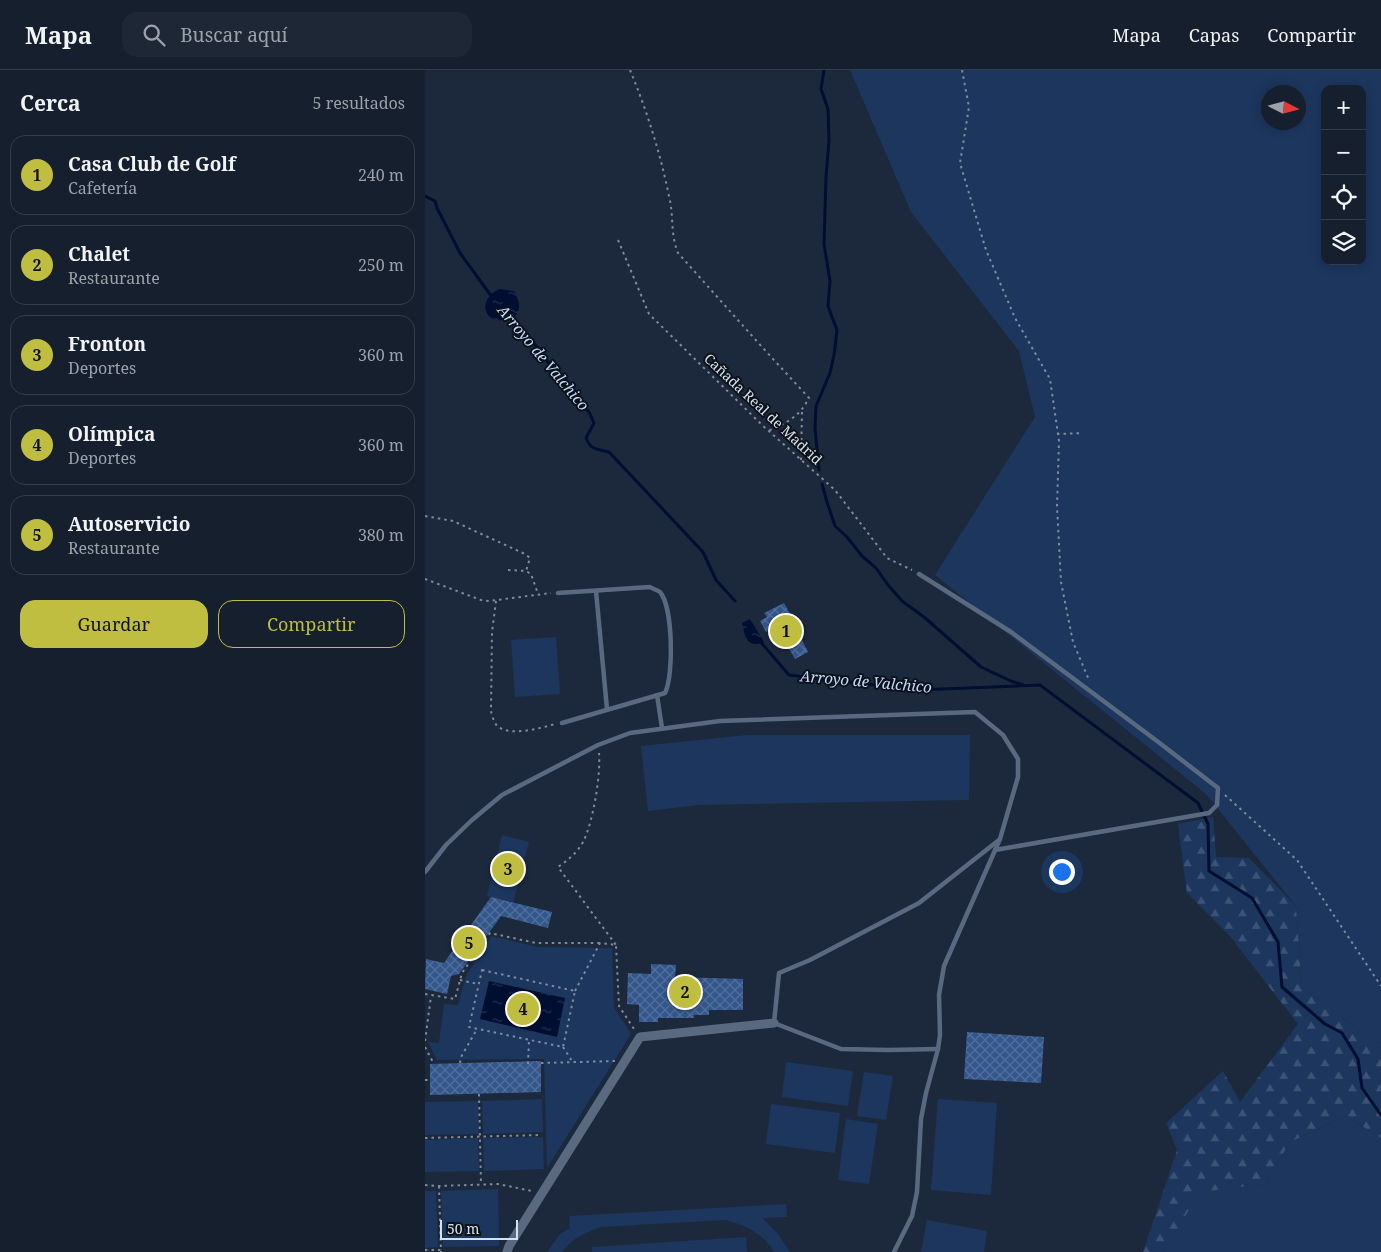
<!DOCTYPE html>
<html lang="es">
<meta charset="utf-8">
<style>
body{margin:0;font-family:"Noto Serif",serif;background:#1e2736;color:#f1f3f6}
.controls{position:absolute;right:15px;top:15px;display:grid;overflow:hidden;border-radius:10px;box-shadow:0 2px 12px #0003}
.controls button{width:45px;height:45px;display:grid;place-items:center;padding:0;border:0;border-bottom:1px solid #343d4a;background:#151f2e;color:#f1f3f6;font:25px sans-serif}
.compass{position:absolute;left:836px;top:15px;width:45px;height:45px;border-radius:50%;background:#151f2e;box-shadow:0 2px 12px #0003;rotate:96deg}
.scale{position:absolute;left:15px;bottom:12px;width:78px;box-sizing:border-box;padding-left:5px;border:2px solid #d7e0ed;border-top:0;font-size:14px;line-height:18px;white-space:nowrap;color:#d7e0ed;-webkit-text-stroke:4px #0c121a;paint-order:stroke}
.you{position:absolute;left:636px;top:801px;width:18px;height:18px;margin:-12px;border:4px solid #fff;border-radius:50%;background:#1a73e8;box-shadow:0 0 0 8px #1a73e833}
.badge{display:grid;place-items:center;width:32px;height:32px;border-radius:50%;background:#c0be40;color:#111;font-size:16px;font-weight:700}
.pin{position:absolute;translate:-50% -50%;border:2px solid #fff;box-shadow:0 1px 5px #0006}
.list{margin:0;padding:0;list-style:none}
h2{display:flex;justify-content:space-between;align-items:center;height:65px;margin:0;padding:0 20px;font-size:21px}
h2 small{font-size:16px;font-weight:400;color:#9da2aa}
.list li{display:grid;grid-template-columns:32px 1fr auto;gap:15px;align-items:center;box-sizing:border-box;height:80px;margin:0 10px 10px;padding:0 10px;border:1px solid #343d4a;border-radius:15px}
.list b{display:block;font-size:19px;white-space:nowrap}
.list p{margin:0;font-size:16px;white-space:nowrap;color:#9da2aa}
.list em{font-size:16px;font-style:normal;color:#9da2aa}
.actions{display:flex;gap:10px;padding:15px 20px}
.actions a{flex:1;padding:11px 0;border:1px solid #c0be40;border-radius:15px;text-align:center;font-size:18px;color:#c0be40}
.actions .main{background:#c0be40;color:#111}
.icon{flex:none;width:28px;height:28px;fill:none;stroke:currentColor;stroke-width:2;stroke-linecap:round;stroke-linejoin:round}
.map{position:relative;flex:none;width:956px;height:1182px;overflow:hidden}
header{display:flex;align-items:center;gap:30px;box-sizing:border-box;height:70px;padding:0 25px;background:#151f2e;border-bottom:1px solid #343d4a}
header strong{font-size:24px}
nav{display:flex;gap:28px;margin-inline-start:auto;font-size:18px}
.search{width:350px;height:45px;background:#1e2736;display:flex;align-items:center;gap:12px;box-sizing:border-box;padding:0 18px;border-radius:15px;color:#9da2aa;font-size:19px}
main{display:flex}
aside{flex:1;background:#151f2e}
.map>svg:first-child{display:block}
</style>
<header>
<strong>Mapa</strong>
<div class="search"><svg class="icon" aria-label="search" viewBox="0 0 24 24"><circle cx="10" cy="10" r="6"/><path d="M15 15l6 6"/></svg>Buscar aquí</div>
<nav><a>Mapa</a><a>Capas</a><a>Compartir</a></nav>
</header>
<main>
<aside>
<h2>Cerca<small>5 resultados</small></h2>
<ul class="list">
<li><span class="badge">1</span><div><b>Casa Club de Golf</b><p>Cafetería</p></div><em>240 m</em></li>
<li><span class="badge">2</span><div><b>Chalet</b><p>Restaurante</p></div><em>250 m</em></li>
<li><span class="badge">3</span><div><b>Fronton</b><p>Deportes</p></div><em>360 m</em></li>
<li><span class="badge">4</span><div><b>Olímpica</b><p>Deportes</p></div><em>360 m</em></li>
<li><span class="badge">5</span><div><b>Autoservicio</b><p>Restaurante</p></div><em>380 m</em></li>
</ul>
<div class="actions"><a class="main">Guardar</a><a>Compartir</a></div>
</aside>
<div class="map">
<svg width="956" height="1182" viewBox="0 0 956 1182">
<defs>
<pattern id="forest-firs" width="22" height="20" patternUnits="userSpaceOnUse" patternTransform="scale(1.25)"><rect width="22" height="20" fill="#1c365e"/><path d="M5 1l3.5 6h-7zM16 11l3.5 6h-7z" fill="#3c5375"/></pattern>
<pattern id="water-ripples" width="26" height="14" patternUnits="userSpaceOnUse" patternTransform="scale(1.25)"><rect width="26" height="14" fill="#000e31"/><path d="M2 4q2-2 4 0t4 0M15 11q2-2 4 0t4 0" fill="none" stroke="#24314f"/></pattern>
<pattern id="building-cross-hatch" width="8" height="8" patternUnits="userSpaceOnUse" patternTransform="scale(1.25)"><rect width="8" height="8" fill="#34578b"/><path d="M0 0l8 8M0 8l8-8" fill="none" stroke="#516f9c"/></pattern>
</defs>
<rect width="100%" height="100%" fill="#1c293d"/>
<g fill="#1c365e" fill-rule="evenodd">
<path d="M425 0H956V976L877 917 871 836 781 724 510 505 610 347 594 281 486 142ZM900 19H937V191H900ZM844 22H874V52H844Z"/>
<path d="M131 567 135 624 90 627 86 570Z"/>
<path d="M322 665H545L544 730 274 735 223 741 216 676Z"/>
<path d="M77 765 104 772 88 832 62 826Z"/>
<path d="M66 866 113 877 187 878 189 938 206 964 122 1098 119 989 12 990 3 972 14 973 19 934 33 935 41 906Z"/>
<path d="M361 992 428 1001 423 1036 357 1027Z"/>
<path d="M439 1002 468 1006 461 1050 432 1046Z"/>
<path d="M117 1029 118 1062 58 1064 57 1031Z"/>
<path d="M513 1029 572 1033 566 1125 506 1120Z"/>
<path d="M53 1031 54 1064 0 1065V1032Z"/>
<path d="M346 1034 415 1043 410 1083 341 1074Z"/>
<path d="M921 1046 956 1068V1182H738L775 1121 840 1114 865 1072Z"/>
<path d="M421 1049 453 1054 444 1114 413 1110Z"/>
<path d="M118 1067 119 1099 59 1101 58 1068Z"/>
<path d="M53 1068 54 1101 0 1102V1070Z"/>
<path d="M73 1119 74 1176 18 1177 16 1121Z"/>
<path d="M0 1121H11L13 1177 0 1178Z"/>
<path d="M361 1134 362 1147 337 1148 353 1164 365 1182H349C338 1163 320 1155 300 1150L176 1157C161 1162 146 1169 137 1182H122L135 1164 145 1158 144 1146Z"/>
<path d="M502 1150 562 1161 559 1182H496Z"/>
<path d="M321 1167 322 1182H167V1177Z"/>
</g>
<path fill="url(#forest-firs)" d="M788 747 791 787 824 788 871 836 877 917 956 976V1068L921 1046 865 1072 840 1114 775 1122 738 1182H718L752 1080 741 1053 798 1001 815 1032 873 954 804 865 762 823 753 754Z"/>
<g fill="url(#water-ripples)">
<path d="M75 219 89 221C111 258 53 260 61 232 64 225 69 221 75 219Z"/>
<path d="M325 549 339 572C322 579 320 567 317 553Z"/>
<path d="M64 911 140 928 132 967 55 949Z"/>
</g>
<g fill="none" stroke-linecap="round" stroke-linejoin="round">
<g stroke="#000e31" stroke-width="3">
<path d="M0 126 10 131 12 138 35 183 67 227"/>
<path d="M84 247 105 268 149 327 164 342 169 353 161 368C166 380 171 379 184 382L278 482 291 510 310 531"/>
<path d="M394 400 390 358 391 336 405 303 409 285 412 260 403 236 405 211 399 174 401 107 404 70 403 39 396 19 399 0"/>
<path d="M397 414 402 432 410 456 422 467 437 486 451 498 463 515 477 531 499 547 556 597 586 611 598 615"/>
<path d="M334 570 364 605 492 620 615 615 773 733 783 754 784 801 827 828 853 872 857 917 900 954 917 963 933 989 937 1018 956 1045"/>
</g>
</g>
<g fill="url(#building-cross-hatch)">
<path d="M359 533 367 547 369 546 379 564 375 566 383 582 370 589 361 574 353 578 344 560 341 562 335 551 342 547 339 543Z"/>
<path d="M66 827 127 842 123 858 76 846 34 904 26 906 22 924 0 919 1 889 19 893Z"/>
<path d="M226 894 251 895 250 907 318 909V940H284V945H269V948H233V952H214V935L202 934 203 903 226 904Z"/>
<path d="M542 962 619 967 616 1013 539 1009Z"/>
<path d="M116 991V1022L5 1025V994Z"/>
</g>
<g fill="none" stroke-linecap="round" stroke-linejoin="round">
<g stroke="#7f8a9a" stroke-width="2" stroke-dasharray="2.5 4" stroke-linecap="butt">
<path d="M205 0C222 41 235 82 244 126 249 146 245 163 253 183L337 277 384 328C374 347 363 352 343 361"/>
<path d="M537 0 544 37 535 93 546 130 561 180 590 248 625 309 634 371 632 436 636 512 648 572 664 610"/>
<path d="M193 170 224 244 337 355 410 420 462 488 487 500"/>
<path d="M632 364 658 363"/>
<path d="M376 390 377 340"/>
<path d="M0 446 28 451 100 484 105 488 101 501"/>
<path d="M83 500 101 501 106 504 113 524"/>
<path d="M0 509 56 530 64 531 126 523"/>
<path d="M71 531 67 562 66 641C67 646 69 652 72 656 85 667 116 658 130 654"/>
<path d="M174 683C176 704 168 753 158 772 152 783 143 790 133 797L191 875"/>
<path d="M800 725 872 790 956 916"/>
<path d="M57 900 150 921 138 977 44 957Z"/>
<path d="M35 910 53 914"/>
<path d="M150 921 175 873 191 875 194 936 209 959"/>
<path d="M0 924 30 929 37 903 65 863 111 873H175"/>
<path d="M0 971 6 926"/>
<path d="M0 977 9 994"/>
<path d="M138 977 147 991"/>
<path d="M35 993 36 987 52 959"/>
<path d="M116 993 190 991"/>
<path d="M103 994 104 970"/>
<path d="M0 1010H5"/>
<path d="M54 1024 56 1114"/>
<path d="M0 1068 116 1065"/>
<path d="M0 1115 14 1116 73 1114 107 1121"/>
<path d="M14 1116 16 1182"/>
<path d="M0 1180H16"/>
</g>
<g stroke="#596980" stroke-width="4.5">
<path d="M494 504 586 562 732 671 793 718 792 735 784 743 570 780"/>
<path d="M171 521 182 639"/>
<path d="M133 523 225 517C228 519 232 520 235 522 248 537 249 605 240 623L137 653"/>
<path d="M232 625 237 658"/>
<path d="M0 802 21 775 47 750 77 725 173 675 205 663 295 651 550 642 578 665 593 689V707L575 769 519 896 514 925 515 965 513 979 501 1023 496 1049 492 1122 487 1146 469 1182"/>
<path d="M513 979 463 980 416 979 349 953 354 903 385 890 494 833 574 770"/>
</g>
<path stroke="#596980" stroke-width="9" d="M82 1182 84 1176 215 967 349 953"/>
</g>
<g text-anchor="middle" stroke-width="4" stroke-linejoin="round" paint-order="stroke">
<g font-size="14" fill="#d7e0ed" stroke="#0c121a">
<text transform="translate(338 339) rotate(43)" y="5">Cañada Real de Madrid</text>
</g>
<g font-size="15" font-style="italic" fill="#c5dafa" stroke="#0c121a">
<text transform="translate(118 288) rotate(50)" y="5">Arroyo de Valchico</text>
<text transform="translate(441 612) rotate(5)" y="5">Arroyo de Valchico</text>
</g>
</g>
</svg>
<div class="controls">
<button>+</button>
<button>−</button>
<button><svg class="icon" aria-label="locate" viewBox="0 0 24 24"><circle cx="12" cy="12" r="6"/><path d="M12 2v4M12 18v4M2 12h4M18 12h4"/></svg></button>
<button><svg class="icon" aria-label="layers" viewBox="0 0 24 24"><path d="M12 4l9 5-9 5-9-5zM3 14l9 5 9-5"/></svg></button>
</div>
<svg class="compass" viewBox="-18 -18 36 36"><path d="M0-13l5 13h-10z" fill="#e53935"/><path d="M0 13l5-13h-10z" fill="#9da2aa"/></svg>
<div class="scale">50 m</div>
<div class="you"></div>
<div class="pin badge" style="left:361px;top:561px">1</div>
<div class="pin badge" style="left:260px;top:922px">2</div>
<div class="pin badge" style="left:83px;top:799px">3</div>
<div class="pin badge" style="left:98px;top:939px">4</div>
<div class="pin badge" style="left:44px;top:873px">5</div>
</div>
</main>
